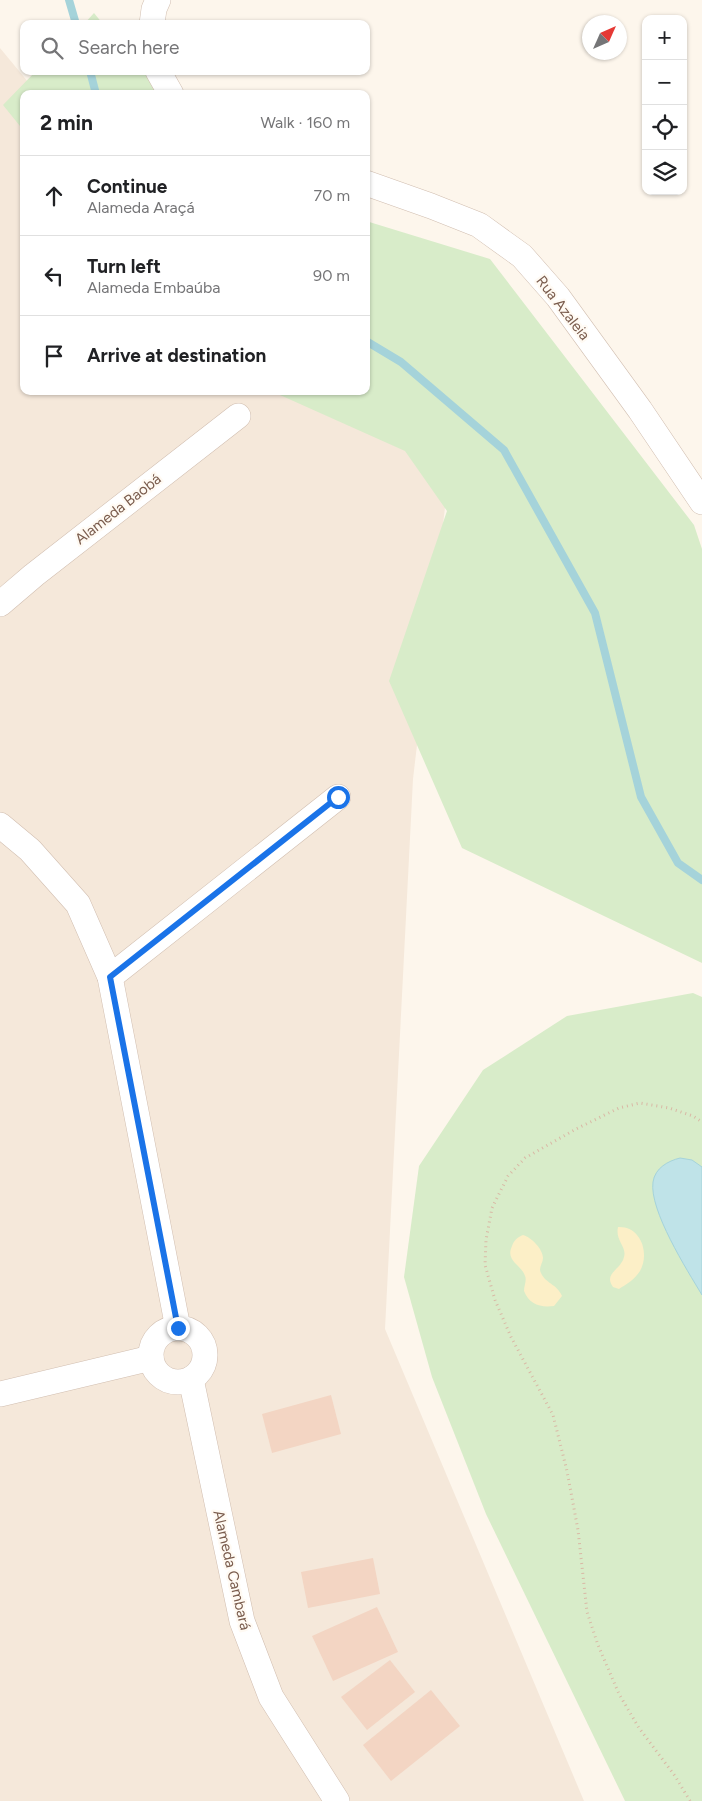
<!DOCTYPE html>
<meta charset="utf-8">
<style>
body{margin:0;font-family:Figtree,sans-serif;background:#f6f6f6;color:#202124}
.controls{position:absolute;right:15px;top:15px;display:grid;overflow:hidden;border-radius:10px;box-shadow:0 1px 4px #0004}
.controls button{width:45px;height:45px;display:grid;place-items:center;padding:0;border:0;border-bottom:1px solid #e0e0e0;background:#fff;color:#202124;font:25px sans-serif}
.compass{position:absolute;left:582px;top:15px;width:45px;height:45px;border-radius:50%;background:#fff;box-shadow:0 1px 4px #0004;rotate:45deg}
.stop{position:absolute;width:15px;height:15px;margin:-11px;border:4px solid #1a73e8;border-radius:50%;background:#fff}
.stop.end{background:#1a73e8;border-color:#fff;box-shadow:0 1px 5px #0008}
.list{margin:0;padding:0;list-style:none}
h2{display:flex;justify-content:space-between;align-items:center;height:65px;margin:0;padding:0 20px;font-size:21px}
h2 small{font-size:16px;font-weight:400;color:#757577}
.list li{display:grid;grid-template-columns:32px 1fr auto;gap:15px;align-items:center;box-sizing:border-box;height:80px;padding:0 20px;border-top:1px solid #e0e0e0}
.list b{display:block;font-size:19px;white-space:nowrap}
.list p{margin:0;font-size:16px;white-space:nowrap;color:#757577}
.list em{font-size:16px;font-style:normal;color:#757577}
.icon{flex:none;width:28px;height:28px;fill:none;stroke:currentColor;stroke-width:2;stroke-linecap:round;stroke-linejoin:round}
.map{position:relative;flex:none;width:702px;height:1801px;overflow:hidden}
.search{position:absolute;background:#fff;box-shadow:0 1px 4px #0004;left:20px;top:20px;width:350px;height:55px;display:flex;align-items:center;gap:12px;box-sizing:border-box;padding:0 18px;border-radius:10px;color:#757577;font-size:19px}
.panel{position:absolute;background:#fff;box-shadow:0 1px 4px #0004;left:20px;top:90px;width:350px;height:305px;border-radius:10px}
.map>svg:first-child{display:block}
</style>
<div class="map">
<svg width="702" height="1801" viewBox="0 0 702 1801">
<rect width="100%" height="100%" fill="#fdf6ec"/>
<path fill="#f5e8da" d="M0 48 38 94H24V391H333L450 465 413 779 385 1329 584 1801H0Z"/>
<g fill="#d8ecc9">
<path d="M94 13 103 24H84Z"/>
<path d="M36 71H143L162 94H24V131L3 105Z"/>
<path d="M366 221 490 259 694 525 702 549V963L462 848 389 681 447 511 405 451 271 391H366Z"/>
<path d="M693 993 702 997V1801H625L486 1514 432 1377 404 1277 419 1166 483 1070 567 1016Z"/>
</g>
<g fill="#fcefc7">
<path d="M618 1227C641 1226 650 1253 640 1271 635 1279 627 1284 619 1289L613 1287C603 1273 621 1270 624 1257 627 1246 615 1241 618 1227Z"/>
<path d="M523 1235C531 1237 543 1249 543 1258 543 1263 538 1268 541 1273 545 1283 557 1284 562 1296L554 1306C540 1308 529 1304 524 1291 524 1286 527 1280 525 1276 521 1264 505 1261 512 1246 514 1240 518 1237 523 1235Z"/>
</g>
<path fill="#bfe3e8" stroke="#a5d3da" d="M680 1158 692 1160 702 1167V1295C687 1270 649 1210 653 1182 655 1168 668 1161 680 1158Z"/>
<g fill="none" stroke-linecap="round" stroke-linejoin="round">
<g stroke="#a5d3da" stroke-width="8">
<path d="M69 0 76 24"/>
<path d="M90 71 96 94"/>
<path d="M366 341 401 362 504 450 595 613 641 797 678 863 702 880"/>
</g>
</g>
<g fill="#f3d5c3">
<path d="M331 1395 341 1434 272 1453 262 1414Z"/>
<path d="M373 1558 380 1594 308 1608 301 1572Z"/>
<path d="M377 1607 398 1652 333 1681 312 1636Z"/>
<path d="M390 1660 415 1692 367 1730 341 1697Z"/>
<path d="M431 1690 460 1726 391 1781 363 1745Z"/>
</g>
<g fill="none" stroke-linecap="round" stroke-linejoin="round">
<defs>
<g id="minor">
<path d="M152 24 154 9 158 0"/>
<path d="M158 71 171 94"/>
<path d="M366 183 431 206 479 225 522 256 558 297 640 410 702 502"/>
<path d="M0 604 34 575 238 416"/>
<path d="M0 825 30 850 78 904 110 977 178 1328"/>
<path d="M110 977 338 797"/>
<circle cx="178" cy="1355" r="27"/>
<path d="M191 1379 242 1621 271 1697 337 1801"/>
<path d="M0 1394 151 1358"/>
</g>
</defs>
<use href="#minor" stroke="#d1beb0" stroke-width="26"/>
<path stroke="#d9b8a5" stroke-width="3" stroke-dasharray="1 4" stroke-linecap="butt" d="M690 1801 675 1776 639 1728 619 1694 598 1645 587 1612 578 1530 567 1471 553 1415 511 1337 495 1300 485 1265 486 1240 492 1208 508 1176 525 1158 576 1129 619 1108 640 1103 669 1108 693 1116 702 1122"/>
<use href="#minor" stroke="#fff" stroke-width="25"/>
</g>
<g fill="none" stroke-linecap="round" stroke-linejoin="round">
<path stroke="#1a73e8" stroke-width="6" d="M178 1328 110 977 338 797"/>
</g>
<g text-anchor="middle" stroke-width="4.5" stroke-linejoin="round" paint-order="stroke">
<g font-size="15" fill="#7a5c4d" stroke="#fffaf3">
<text transform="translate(563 308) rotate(52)" y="5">Rua Azaleia</text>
<text transform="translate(118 509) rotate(-38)" y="5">Alameda Baobá</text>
<text transform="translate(232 1570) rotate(77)" y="5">Alameda Cambará</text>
</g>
</g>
</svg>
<div class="controls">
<button>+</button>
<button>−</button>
<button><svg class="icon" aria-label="locate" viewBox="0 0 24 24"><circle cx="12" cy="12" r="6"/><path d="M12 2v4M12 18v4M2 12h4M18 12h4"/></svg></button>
<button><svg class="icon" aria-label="layers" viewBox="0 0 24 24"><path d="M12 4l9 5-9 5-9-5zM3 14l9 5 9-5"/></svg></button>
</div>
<svg class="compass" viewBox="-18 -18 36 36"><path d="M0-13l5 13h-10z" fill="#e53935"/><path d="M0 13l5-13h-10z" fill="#757577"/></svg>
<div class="stop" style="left:338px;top:797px"></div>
<div class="stop end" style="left:178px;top:1328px"></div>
<div class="search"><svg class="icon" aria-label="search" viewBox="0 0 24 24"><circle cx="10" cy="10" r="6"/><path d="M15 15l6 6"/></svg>Search here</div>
<section class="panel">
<h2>2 min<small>Walk · 160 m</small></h2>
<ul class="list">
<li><svg class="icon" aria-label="ahead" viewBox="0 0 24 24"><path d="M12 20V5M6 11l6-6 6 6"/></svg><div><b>Continue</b><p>Alameda Araçá</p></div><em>70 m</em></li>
<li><svg class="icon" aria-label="left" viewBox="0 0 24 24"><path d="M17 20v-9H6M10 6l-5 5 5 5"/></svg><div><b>Turn left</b><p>Alameda Embaúba</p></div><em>90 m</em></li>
<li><svg class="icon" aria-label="arrive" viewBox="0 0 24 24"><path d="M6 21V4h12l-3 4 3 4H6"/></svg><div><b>Arrive at destination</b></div></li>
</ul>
</section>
</div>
